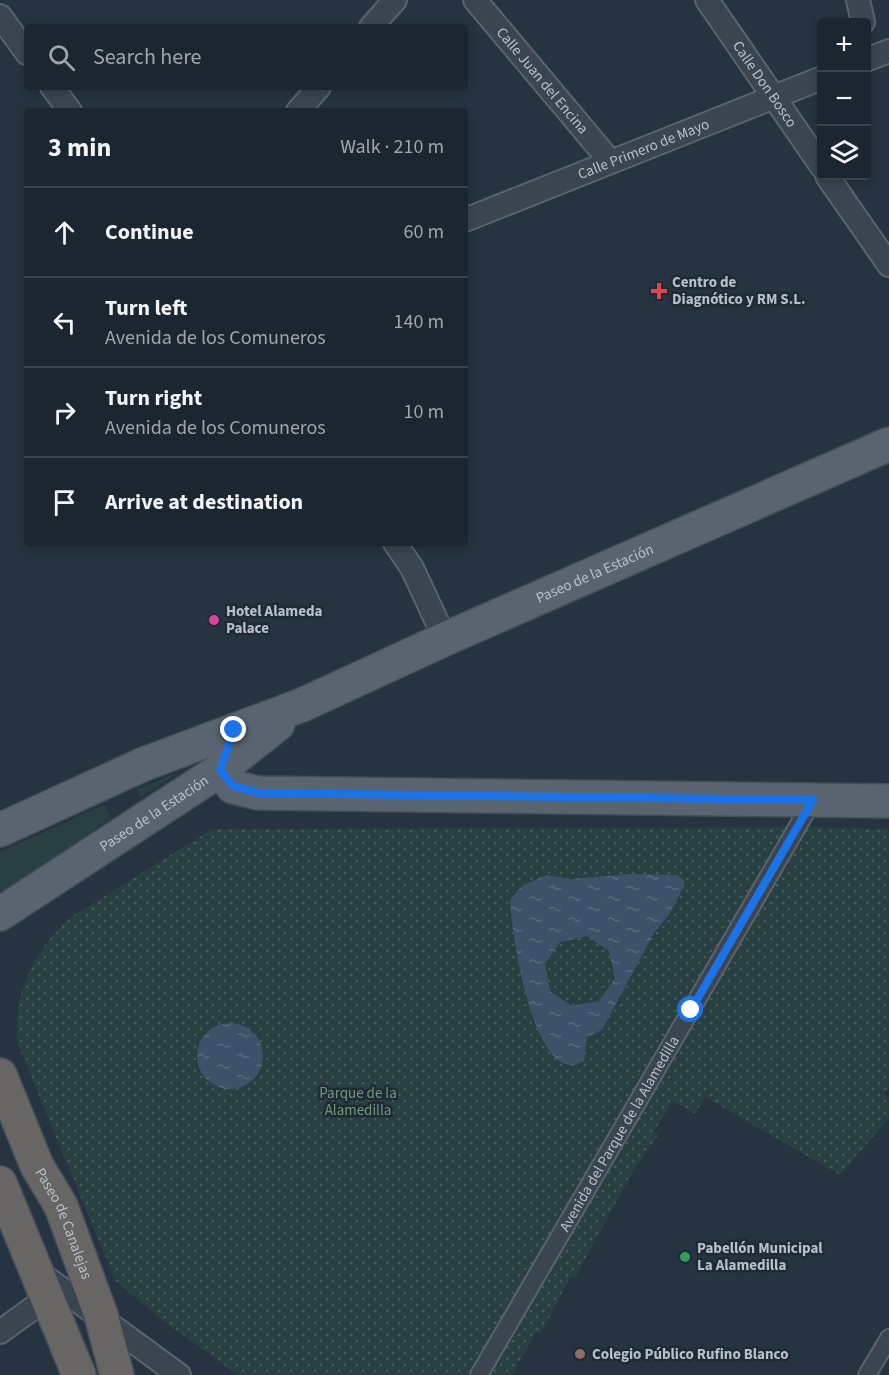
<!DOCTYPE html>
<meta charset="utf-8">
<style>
body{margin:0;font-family:"Source Sans 3",sans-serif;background:#252e38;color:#f1f3f6}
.controls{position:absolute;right:18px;top:18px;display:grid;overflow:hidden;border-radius:6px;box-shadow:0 3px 9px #0003}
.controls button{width:54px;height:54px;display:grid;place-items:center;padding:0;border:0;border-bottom:2px solid #3a434c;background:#1c2630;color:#f1f3f6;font:30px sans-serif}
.stop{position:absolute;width:18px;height:18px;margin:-14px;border:4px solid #1a73e8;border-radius:50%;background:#fff}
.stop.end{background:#1a73e8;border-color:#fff;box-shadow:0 2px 6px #0008}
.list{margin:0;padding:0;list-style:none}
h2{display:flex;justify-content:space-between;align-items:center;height:78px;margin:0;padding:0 24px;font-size:26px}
h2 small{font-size:20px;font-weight:400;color:#a0a5ab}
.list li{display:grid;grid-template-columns:39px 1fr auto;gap:18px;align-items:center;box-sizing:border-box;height:90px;padding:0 24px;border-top:2px solid #3a434c}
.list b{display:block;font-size:22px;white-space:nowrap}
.list p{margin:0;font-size:20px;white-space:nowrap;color:#a0a5ab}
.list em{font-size:20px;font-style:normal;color:#a0a5ab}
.icon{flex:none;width:33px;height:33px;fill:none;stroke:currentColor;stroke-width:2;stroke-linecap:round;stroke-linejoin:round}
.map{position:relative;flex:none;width:889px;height:1375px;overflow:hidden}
.search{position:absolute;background:#1c2630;box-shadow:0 3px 9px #0003;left:24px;top:24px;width:444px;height:66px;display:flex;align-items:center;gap:15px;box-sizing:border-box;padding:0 21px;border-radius:6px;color:#a0a5ab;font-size:22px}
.panel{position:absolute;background:#1c2630;box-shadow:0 3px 9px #0003;left:24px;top:108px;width:444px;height:438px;border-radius:6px}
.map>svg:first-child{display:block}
</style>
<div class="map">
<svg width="889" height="1375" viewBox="0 0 889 1375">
<defs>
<pattern id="park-dots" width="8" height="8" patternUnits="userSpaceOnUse" patternTransform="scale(1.5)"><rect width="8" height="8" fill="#284041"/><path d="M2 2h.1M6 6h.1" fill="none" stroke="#455a5b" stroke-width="1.8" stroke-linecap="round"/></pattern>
<pattern id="water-ripples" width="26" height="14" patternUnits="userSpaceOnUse" patternTransform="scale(1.5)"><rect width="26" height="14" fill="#3d5268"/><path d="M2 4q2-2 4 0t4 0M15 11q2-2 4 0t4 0" fill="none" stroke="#57697c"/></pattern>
</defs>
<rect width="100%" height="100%" fill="#263340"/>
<g fill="#284041">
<path d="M182 771 141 797 137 790 180 771Z"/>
<path d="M104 805 112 818 6 891 0 890V852Z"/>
</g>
<path fill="url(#park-dots)" d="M813 827 889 829V1088L884 1094 889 1098V1118L840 1175 705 1097 695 1114 673 1101 654 1132 658 1135 632 1173 575 1278 571 1276 541 1333 536 1332 512 1375H238L162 1320 115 1280 18 1045C12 994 32 955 67 920L212 829Z"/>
<g fill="url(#water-ripples)" fill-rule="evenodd">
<path d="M631 874 677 875 684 880V887L668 916 654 933 602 1030 587 1037 584 1061C533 1092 511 928 510 900L522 886 546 875 571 879ZM587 936 609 951 615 978 599 1001 572 1006 550 991 545 964 560 942Z"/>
<circle cx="230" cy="1056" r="33"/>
</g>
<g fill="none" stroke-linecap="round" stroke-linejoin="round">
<defs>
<g id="pedestrian">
<path id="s1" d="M479 1375 813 800"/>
<path d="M867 1375 889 1338"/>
</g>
<g id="minor">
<path id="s2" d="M475 0 610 161"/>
<path id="s3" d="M707 0 822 167"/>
<path d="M858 0 863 22"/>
<path d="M0 16 27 53"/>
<path d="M371 27 395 0"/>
<path d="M866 60 889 51"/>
<path d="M52 87 70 111"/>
<path d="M298 111 319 87"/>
<path d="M827 176 889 265"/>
<path id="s4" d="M465 220 822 78"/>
<path d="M395 543 412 568 445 639"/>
<path d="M37 1271 179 1375"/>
<path d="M0 1332 48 1297"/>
</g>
<g id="primary">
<path d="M220 770 233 787 258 793 889 801"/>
<path id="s5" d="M0 830 144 764 302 705 445 639 889 444"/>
<path id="s6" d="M0 914 220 770 278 724"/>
</g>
<g id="trunk">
<path id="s7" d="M0 1075 37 1166 61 1206 101 1315 117 1375"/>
<path d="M0 1183 79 1375"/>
</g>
</defs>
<use href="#pedestrian" stroke="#58636d" stroke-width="20"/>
<use href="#minor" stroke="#58636d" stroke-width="26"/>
<use href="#primary" stroke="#444e59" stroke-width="36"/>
<use href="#trunk" stroke="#45505a" stroke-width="36"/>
<use href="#pedestrian" stroke="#3b4550" stroke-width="16"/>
<use href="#minor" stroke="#3b4550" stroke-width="22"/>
<use href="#primary" stroke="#596470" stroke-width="33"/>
<use href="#trunk" stroke="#676664" stroke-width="33"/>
</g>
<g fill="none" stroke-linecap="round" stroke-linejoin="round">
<path stroke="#1a73e8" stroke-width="8" d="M234 730 220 770 233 786 258 793 813 800 691 1010"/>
</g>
<path fill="#e0444e" stroke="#1f2a35" stroke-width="2" d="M656 282h6v6h6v6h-6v6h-6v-6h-6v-6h6z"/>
<circle fill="#d1479c" stroke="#1f2a35" stroke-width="2" cx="214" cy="620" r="6"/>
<circle fill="#2e9e5b" stroke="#1f2a35" stroke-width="2" cx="685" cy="1257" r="6"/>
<circle fill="#8d6e63" stroke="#1f2a35" stroke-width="2" cx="580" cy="1354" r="6"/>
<g text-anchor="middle" stroke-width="5" stroke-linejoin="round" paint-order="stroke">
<g font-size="15" fill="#b7c0ca" stroke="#1f2a35">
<text dy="5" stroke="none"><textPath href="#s2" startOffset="105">Calle Juan del Encina</textPath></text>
<text dy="5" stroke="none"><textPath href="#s3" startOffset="102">Calle Don Bosco</textPath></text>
<text dy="5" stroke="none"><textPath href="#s4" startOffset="192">Calle Primero de Mayo</textPath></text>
<text dy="5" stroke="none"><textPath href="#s5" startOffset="648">Paseo de la Estación</textPath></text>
<text dy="5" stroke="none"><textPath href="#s6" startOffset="184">Paseo de la Estación</textPath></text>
<text dy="5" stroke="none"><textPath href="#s1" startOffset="279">Avenida del Parque de la Alamedilla</textPath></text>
<text dy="5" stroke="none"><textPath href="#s7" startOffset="162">Paseo de Canalejas</textPath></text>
</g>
<g font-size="15" font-weight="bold" fill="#b7c0ca" stroke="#1f2a35" text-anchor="start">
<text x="672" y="287">Centro de<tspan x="672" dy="17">Diagnótico y RM S.L.</tspan></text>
<text x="226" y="616">Hotel Alameda<tspan x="226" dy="17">Palace</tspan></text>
<text x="697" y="1253">Pabellón Municipal<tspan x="697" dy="17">La Alamedilla</tspan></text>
<text x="592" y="1359">Colegio Público Rufino Blanco</text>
</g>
<g font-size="15" fill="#6f9a76" stroke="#1f2a35">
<text x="358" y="1098">Parque de la<tspan x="358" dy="17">Alamedilla</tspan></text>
</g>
</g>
</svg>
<div class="controls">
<button>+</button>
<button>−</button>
<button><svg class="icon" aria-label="layers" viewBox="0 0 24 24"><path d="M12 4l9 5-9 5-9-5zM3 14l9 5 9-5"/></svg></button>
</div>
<div class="stop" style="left:691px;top:1010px"></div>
<div class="stop end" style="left:234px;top:730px"></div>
<div class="search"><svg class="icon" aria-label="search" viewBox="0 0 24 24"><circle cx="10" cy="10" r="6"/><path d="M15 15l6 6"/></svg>Search here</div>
<section class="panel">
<h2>3 min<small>Walk · 210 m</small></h2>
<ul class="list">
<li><svg class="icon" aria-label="ahead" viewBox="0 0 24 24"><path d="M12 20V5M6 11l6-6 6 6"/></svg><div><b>Continue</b></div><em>60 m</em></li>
<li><svg class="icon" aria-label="left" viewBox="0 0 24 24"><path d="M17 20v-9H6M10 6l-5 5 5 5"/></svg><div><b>Turn left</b><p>Avenida de los Comuneros</p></div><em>140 m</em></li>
<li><svg class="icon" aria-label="right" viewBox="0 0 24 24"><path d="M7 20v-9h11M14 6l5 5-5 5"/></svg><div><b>Turn right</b><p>Avenida de los Comuneros</p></div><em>10 m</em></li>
<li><svg class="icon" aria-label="arrive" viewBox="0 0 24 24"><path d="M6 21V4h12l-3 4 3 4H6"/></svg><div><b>Arrive at destination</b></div></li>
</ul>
</section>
</div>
